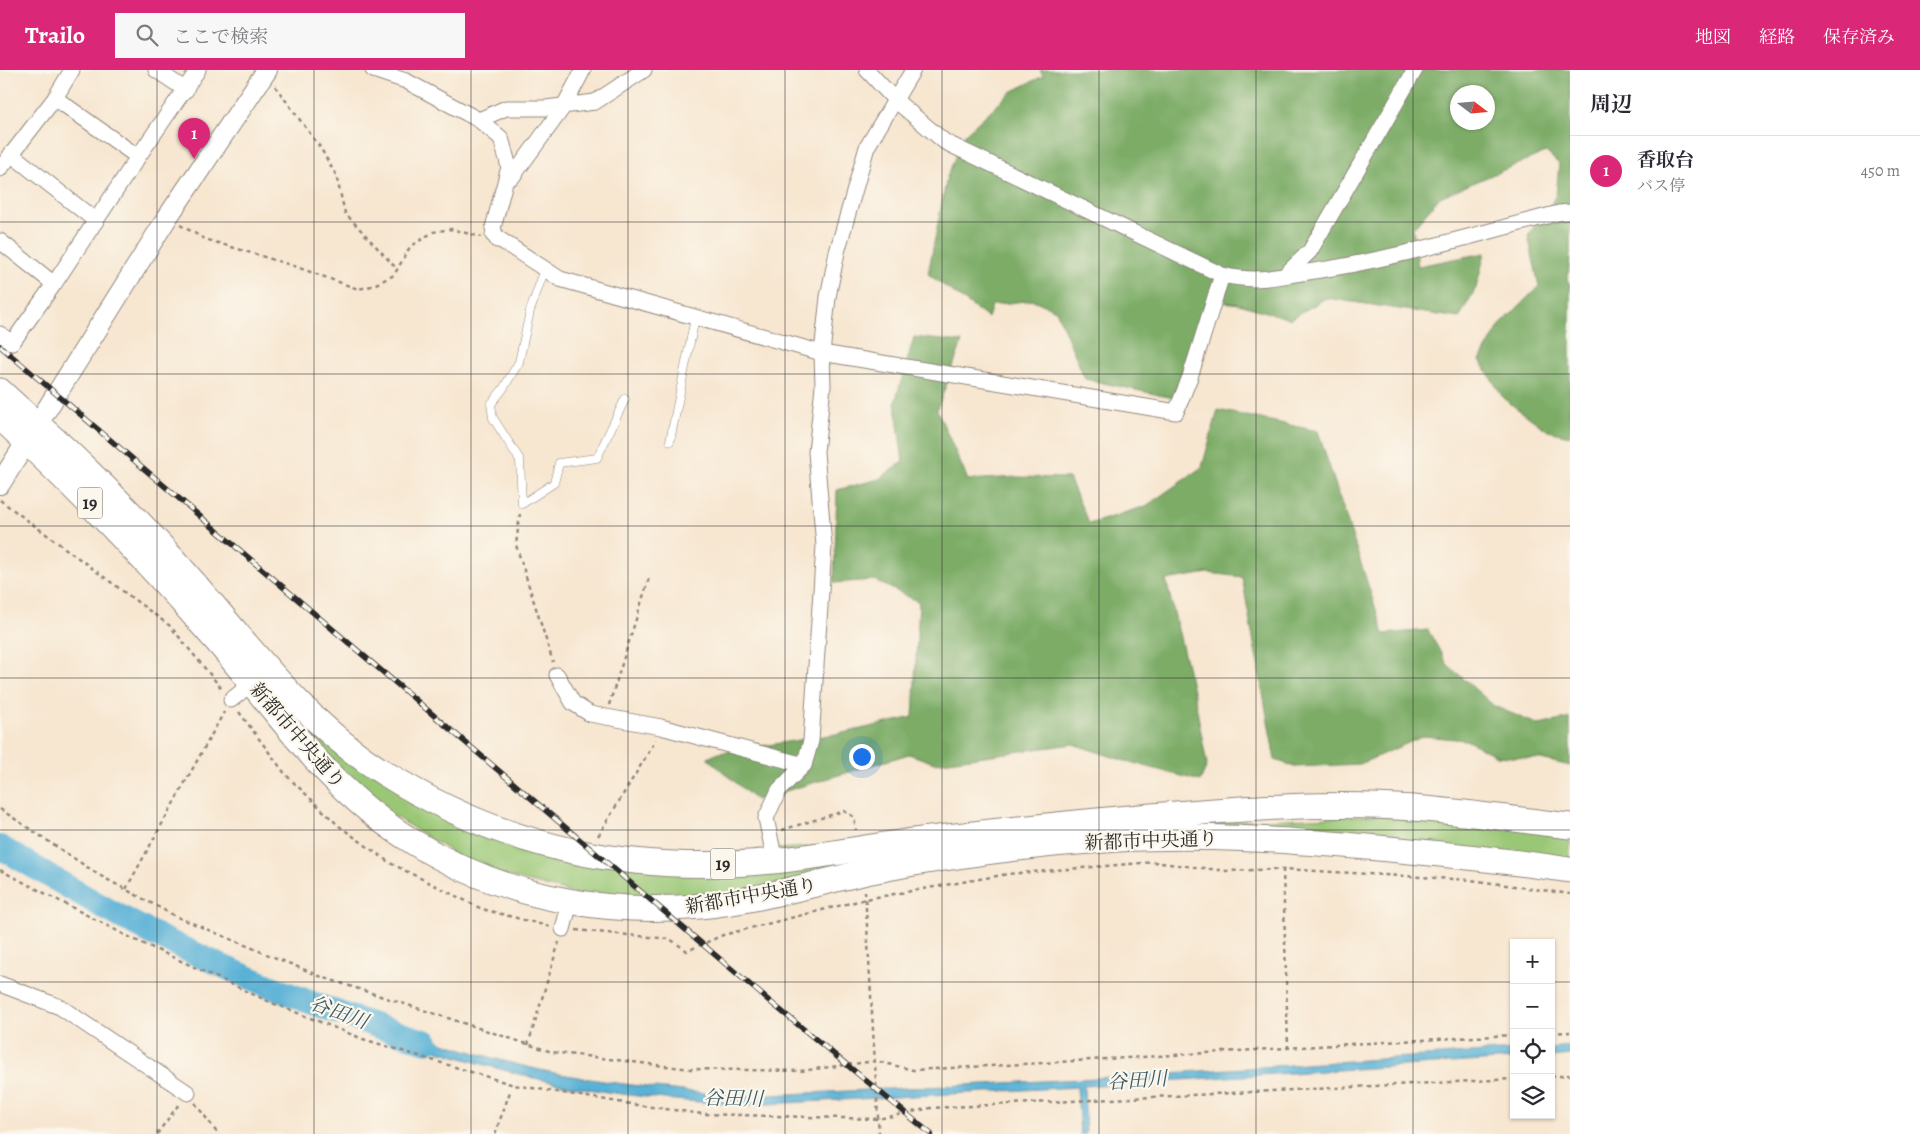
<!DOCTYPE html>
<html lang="ja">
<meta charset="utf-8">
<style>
body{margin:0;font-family:Alegreya,"Noto Serif JP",serif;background:#f7f7f7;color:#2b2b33}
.controls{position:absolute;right:15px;bottom:15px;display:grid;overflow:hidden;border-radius:0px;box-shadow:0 1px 4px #0004}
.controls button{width:45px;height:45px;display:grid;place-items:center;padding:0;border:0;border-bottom:1px solid #e1e1e2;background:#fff;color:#2b2b33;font:25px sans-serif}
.compass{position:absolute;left:1450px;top:15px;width:45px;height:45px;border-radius:50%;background:#fff;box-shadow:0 1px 4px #0004;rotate:106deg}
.you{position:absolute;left:861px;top:686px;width:18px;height:18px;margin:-12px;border:4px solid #fff;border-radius:50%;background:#1a73e8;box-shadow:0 0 0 8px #1a73e833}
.badge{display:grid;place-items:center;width:32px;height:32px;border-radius:50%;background:#db2777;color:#fff;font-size:16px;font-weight:700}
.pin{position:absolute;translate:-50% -41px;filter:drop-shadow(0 1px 2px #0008)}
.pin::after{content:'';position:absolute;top:26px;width:18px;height:15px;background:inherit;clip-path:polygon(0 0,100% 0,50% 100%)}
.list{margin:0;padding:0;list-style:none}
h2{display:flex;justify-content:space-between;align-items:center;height:65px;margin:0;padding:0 20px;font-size:21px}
h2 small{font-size:16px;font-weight:400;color:#7c7c81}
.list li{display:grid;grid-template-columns:32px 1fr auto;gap:15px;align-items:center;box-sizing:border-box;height:70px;padding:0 20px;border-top:1px solid #e1e1e2}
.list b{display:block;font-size:19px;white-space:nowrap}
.list p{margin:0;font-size:16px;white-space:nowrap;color:#7c7c81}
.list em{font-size:16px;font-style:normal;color:#7c7c81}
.icon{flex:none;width:28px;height:28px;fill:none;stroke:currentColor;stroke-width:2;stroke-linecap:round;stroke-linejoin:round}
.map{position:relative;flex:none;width:1570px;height:1064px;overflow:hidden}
header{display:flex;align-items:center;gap:30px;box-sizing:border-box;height:70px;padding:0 25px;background:#db2777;color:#fff}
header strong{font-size:24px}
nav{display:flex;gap:28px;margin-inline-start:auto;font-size:18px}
.search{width:350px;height:45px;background:#f7f7f7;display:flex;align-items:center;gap:12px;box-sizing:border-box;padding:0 18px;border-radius:0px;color:#7c7c81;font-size:19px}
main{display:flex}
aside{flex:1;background:#fff}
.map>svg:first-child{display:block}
</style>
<header>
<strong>Trailo</strong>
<div class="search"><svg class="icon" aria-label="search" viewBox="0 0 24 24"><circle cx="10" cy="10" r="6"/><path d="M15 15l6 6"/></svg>ここで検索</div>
<nav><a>地図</a><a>経路</a><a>保存済み</a></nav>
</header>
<main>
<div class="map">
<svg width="1570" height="1064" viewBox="0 0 1570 1064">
<rect width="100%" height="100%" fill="#fbf7ec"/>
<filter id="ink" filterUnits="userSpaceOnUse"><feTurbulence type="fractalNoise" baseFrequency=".02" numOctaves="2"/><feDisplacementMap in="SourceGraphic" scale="10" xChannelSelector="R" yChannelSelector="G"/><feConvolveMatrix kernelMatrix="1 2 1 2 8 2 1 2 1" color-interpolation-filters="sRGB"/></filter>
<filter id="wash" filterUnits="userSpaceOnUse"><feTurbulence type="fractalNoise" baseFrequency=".0096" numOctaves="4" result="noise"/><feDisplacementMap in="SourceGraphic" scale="20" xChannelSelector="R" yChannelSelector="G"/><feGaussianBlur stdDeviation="1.12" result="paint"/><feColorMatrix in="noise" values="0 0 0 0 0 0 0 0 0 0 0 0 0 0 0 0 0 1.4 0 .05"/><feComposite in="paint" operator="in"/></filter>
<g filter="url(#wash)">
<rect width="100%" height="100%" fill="#f7e6d0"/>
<path fill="#9ac775" stroke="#627950" d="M67 389 339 679 575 792 1116 757 1397 744 1570 763V792L1228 758 730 824 592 828 477 798 359 724Z"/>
<g fill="#7bac66" stroke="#536c48" fill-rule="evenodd">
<path d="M1040 0H1570V184L1568 208 1570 218V366L1548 361 1504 329 1480 290 1500 255 1539 216 1528 165 1556 127 1559 94 1546 82 1440 127 1413 158 1418 196 1485 183 1476 218 1459 248 1326 228 1290 249 1239 234 1207 230 1173 328 1085 309 1056 240 1033 230 992 235 988 248 928 204 947 107 965 64 1011 22 1043 6ZM1458 22H1488V52H1458Z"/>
<path d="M914 267 962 272 937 340 968 410 1017 407 1069 408 1089 454 1146 436 1202 397 1218 340 1318 361 1384 564 1428 560 1447 594 1494 636 1539 655 1570 648V696L1541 689 1497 686 1466 670 1424 666 1360 694 1296 697 1275 690 1242 507 1208 503 1166 510 1195 629 1207 695 1200 711 1122 690 1073 674 934 693 909 684 756 730 707 688 719 683 848 662 913 647 919 532 874 510 834 513 837 420 879 409 903 392 895 332Z"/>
</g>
<g fill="#58b1d6" stroke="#426e80">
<path d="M398 959C452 975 505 994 560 1004 623 1015 687 1023 750 1026L1081 1009 1514 980V989L1084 1016 1086 1064H1080L1077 1017 750 1035C686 1032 619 1026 556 1013 501 1001 448 984 394 967Z"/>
<path d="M1570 976V985L1551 987V978Z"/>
</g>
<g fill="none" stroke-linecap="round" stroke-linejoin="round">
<path stroke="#58b1d6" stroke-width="24" d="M0 777C57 810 113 845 172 873 252 911 343 947 427 972"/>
</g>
</g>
<g filter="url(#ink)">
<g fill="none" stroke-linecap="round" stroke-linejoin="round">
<defs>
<g id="service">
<path d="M545 199 530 241 519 292 503 319 491 334 493 348 520 390 522 434 554 413 559 393 597 388 625 329"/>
<path d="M670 371 695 248"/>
</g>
<g id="minor">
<path d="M156 0 186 20"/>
<path d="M373 0 406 11 479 50 501 68 509 97 493 158 497 170"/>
<path d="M867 0 895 30 945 72 1222 205"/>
<path d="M55 28 138 87 198 0"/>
<path d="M479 50 506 38H546L595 32 644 0"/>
<path d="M11 84 96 151"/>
<path d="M0 99 55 28 72 0"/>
<path d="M506 110 513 106 564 36 583 0"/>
<path d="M493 165 560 209 822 283 1176 342 1190 307 1222 205C1258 213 1273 207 1308 202 1393 190 1476 164 1559 143L1570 142"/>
<path d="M0 171 54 214 12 273 0 264"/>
<path d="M1285 205 1310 181 1415 0"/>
<path d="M54 214 138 87"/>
<path d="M557 605 573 633 590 644 661 657 804 695"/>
<path d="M231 630 252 613"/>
<path d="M775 791 766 748 779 720 804 695 811 671 824 476 816 382 823 316 822 283 828 227 837 182 867 77 913 0"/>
<path d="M563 859 570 832"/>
<path d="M0 914 60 937 188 1023"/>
</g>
<path id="tertiary" d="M0 414 167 148 267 0"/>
<g id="primary">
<path d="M0 321C21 341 44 360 66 380 102 414 137 449 170 486 239 561 298 650 386 704 506 779 633 805 773 791 823 786 872 776 922 770 1023 758 1126 747 1228 740 1289 736 1352 733 1413 738 1465 742 1518 750 1570 756"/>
<path d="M0 347C77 418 148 492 217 571 281 645 328 721 415 773 509 831 623 850 732 832 778 825 824 811 871 801 952 785 1035 774 1118 769 1201 764 1284 770 1367 777 1435 783 1502 790 1570 800"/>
</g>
</defs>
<use href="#service" stroke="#91887e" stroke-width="9"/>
<use href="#minor" stroke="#91887e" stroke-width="17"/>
<use href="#tertiary" stroke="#91887e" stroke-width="22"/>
<use href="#primary" stroke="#91887e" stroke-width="27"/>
<g stroke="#91887e" stroke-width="2.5" stroke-dasharray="4 4" stroke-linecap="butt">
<path d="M275 16 320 77 336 105 345 143 397 199"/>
<path d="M180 155 205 169 294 196 358 219 372 216 394 205 410 177 433 162 451 159 481 167"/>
<path d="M0 430 170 556 222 619"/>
<path d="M520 444 516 475 553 592"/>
<path d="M609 635 649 508"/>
<path d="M239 642 286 705 339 756 390 793 482 839 551 857"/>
<path d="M0 739 99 805 175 846 322 907 552 982 690 999 800 1001 876 991 913 1000C1113 990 1313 975 1514 965"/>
<path d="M782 760 844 741 854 747 856 760"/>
<path d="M598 766 656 670"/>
<path d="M1283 799 1288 977"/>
<path d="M0 800 129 867 270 932 363 969 514 1015 637 1035 703 1044 878 1049 931 1038 1514 1009"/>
<path d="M126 819 224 642"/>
<path d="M865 821 879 1064"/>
<path d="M576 860 670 869 687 881 723 865 866 829 1008 804 1154 792 1226 801 1283 799 1471 810 1570 824"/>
<path d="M1551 963 1570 962"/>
<path d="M528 975 559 872"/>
<path d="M1551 1007 1570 1005"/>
<path d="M195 1033 218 1064"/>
<path d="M157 1064 179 1034"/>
<path d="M495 1064 511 1019"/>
</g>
<use href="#service" stroke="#fff" stroke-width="8"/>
<use href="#minor" stroke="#fff" stroke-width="15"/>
<use href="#tertiary" stroke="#fff" stroke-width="20"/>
<use href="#primary" stroke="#fff" stroke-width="25"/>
<defs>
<path id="rail" d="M0 276 768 930 931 1064"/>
</defs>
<use href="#rail" stroke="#2b2b2b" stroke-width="5.5"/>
<use href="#rail" stroke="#fbf7ec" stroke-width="4" stroke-dasharray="11" stroke-linecap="butt"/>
</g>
</g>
<path fill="none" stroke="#2b2b2b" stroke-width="1" stroke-opacity="0.55" d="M157 0V1064M314 0V1064M471 0V1064M628 0V1064M785 0V1064M942 0V1064M1099 0V1064M1256 0V1064M1413 0V1064M0 152H1570M0 304H1570M0 456H1570M0 608H1570M0 760H1570M0 912H1514M1551 912H1570"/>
<g text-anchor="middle" stroke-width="4.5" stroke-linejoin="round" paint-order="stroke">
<g fill="#fbf7ec" stroke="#696865" stroke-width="1">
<rect x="77.5" y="417.5" width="25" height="31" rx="4"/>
<rect x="710.5" y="778.5" width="25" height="31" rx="4"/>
</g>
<g font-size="18" font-weight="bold" fill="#2b2b2b">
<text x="90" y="439">19</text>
<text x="723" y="800">19</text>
</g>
<g font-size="19" fill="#2b2b2b" stroke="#fbf7ec">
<text transform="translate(298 665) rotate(49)" y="7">新都市中央通り</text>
<text transform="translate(1151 770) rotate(-2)" y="7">新都市中央通り</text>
<text transform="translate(751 825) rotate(-10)" y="7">新都市中央通り</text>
</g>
<g font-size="20" font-style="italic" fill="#3b5a67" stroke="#fbf7ec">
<text transform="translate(339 942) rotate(20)" y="7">谷田川</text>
<text transform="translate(1137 1010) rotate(-4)" y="7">谷田川</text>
<text transform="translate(733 1028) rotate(1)" y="7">谷田川</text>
</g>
</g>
</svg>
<div class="controls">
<button>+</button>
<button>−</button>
<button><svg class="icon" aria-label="locate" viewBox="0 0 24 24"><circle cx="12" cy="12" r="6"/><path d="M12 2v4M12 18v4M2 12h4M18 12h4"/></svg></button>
<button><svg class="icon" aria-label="layers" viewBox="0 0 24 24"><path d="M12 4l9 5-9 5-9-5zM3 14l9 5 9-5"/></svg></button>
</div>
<svg class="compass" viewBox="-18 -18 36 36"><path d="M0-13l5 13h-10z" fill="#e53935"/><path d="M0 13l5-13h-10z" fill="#7c7c81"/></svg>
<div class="you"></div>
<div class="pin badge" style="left:194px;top:89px">1</div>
</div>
<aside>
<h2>周辺<small></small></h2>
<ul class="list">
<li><span class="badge">1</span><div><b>香取台</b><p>バス停</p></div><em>450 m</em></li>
</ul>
</aside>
</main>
